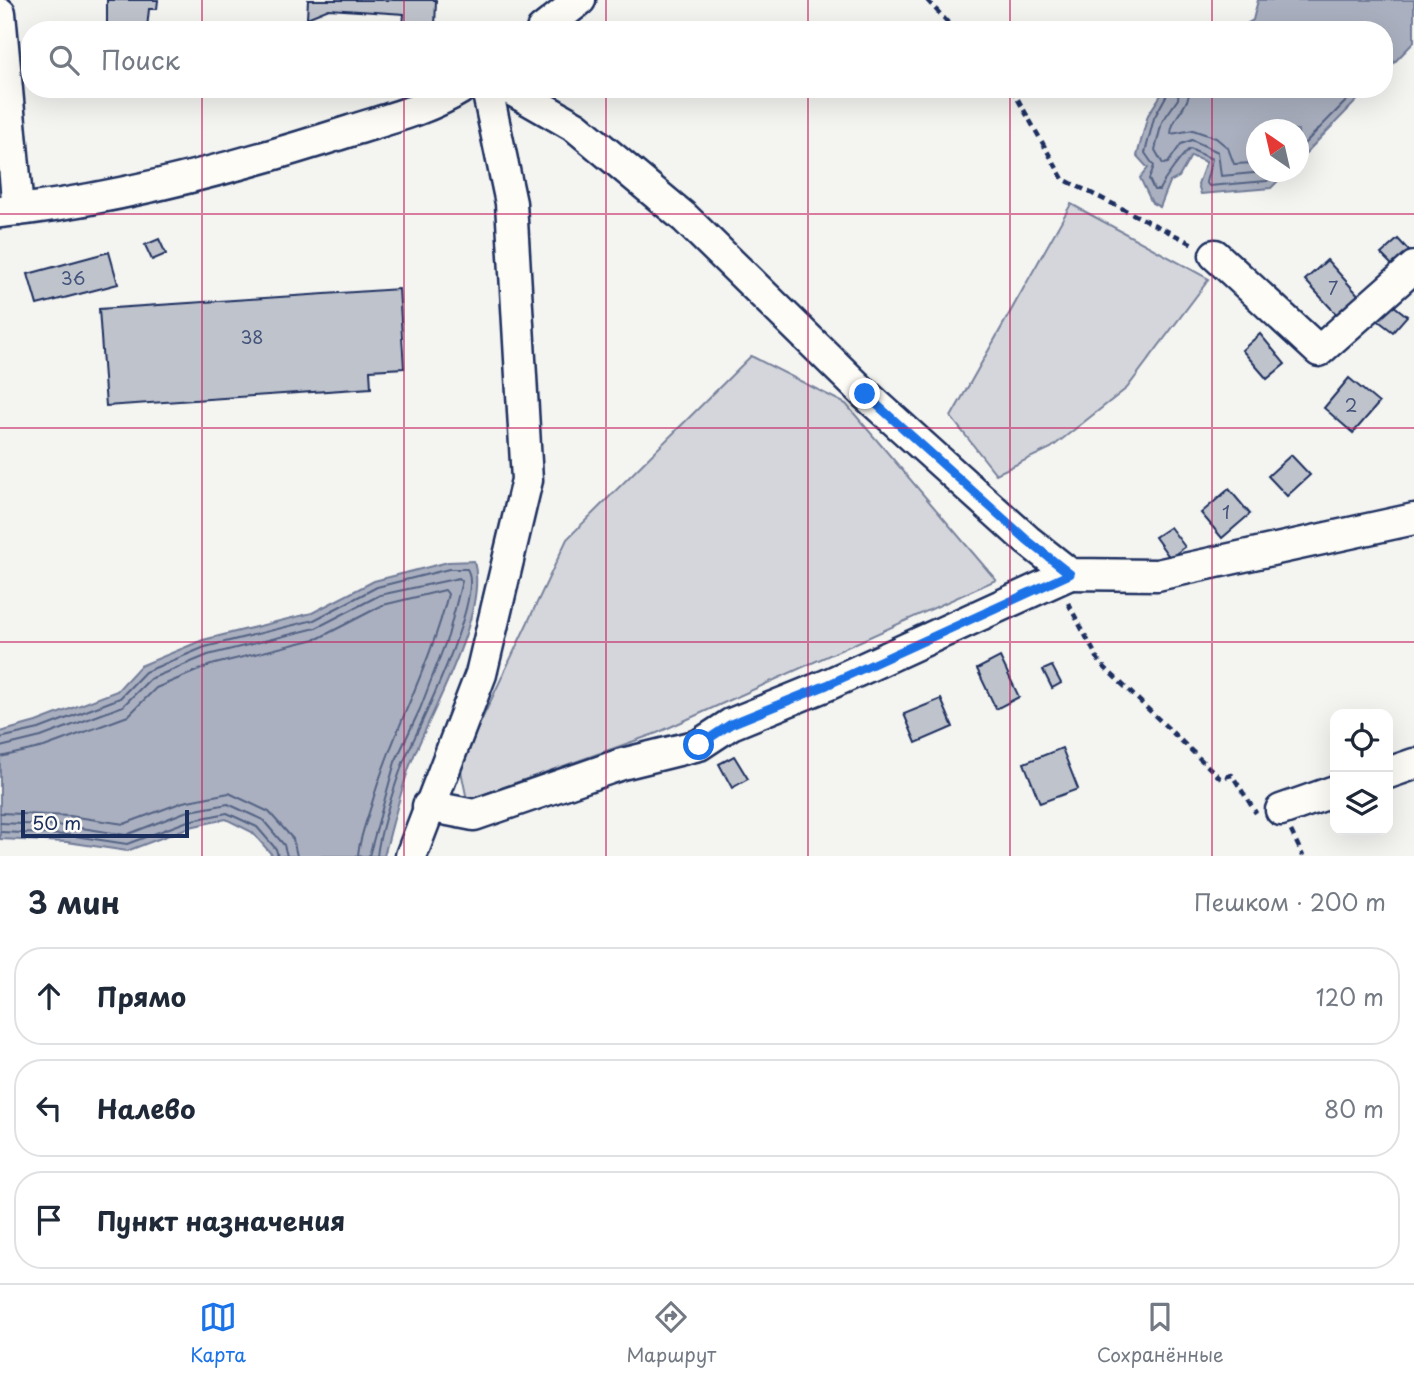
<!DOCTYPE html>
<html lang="ru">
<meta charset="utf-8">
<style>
body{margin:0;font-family:"Playpen Sans",sans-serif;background:#f2f2f3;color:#1f2937}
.controls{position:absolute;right:21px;bottom:21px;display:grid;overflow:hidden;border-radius:14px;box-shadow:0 7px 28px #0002}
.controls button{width:63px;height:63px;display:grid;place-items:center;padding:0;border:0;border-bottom:2px solid #e0e1e3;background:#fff;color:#1f2937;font:35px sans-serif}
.compass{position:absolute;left:1246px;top:119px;width:63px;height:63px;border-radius:50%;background:#fff;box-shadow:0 7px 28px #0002;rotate:326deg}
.scale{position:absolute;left:21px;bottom:18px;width:168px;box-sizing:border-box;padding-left:7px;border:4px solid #1b2f5e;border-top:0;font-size:19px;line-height:24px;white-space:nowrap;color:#1b2f5e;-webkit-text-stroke:5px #fdfcf7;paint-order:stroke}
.stop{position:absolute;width:21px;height:21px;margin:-16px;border:5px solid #1a73e8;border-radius:50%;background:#fff}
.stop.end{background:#1a73e8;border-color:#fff;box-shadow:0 2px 7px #0008}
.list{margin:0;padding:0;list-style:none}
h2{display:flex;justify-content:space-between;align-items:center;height:91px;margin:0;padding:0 28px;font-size:30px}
h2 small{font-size:23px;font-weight:400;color:#747a83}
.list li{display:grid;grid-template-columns:46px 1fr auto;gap:21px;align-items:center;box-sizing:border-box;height:98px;margin:0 14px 14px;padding:0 14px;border:2px solid #e0e1e3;border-radius:28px}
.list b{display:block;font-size:26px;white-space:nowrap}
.list em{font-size:23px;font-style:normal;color:#747a83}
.icon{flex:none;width:38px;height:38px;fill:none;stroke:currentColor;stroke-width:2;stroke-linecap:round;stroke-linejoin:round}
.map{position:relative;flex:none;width:1414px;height:856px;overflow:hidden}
.search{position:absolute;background:#fff;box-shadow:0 7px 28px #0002;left:21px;right:21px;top:21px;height:77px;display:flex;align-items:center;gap:18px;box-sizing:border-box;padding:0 24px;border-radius:28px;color:#747a83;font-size:26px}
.sheet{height:427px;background:#fff}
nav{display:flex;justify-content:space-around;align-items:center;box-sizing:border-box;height:98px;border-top:2px solid #e0e1e3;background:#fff;font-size:19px;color:#747a83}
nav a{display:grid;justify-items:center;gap:4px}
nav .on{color:#1a73e8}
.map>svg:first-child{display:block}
</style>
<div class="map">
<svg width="1414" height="856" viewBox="0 0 1414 856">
<rect width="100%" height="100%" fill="#f4f4f1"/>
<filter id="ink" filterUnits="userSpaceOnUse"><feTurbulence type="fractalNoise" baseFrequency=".0143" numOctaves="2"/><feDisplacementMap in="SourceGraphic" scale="14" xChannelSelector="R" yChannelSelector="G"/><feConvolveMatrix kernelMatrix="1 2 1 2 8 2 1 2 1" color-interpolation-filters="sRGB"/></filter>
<g filter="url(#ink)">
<g fill="#d4d6db" stroke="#78829c" stroke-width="2">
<path d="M1071 204 1209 279 1127 388 1051 448 996 474 951 417Z"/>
<path d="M751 356 846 404 996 580 657 733 467 800 460 766 567 539Z"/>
</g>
<g fill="#aab0bf" stroke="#717c98" stroke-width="2">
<path d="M1258 0H1414V42L1384 73V30H1236L1253 20Z"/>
<path d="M1165 89H1368L1299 160 1298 130H1256V172H1287L1271 188 1201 194 1198 184 1206 162 1191 156 1179 177 1170 182 1160 207 1152 203 1140 178 1148 168 1137 156 1148 115Z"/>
<path d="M474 561C489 615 428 716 409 768 399 797 392 827 384 856H273L252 832 226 819 190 827 127 851 67 842 0 839V732L36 722 117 691 140 666 203 640 312 613 374 581 448 562Z"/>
</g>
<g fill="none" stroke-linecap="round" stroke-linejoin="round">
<g stroke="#546385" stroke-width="2">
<path d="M1170 89 1154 118 1145 153 1154 166 1149 179 1154 190H1159C1162 183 1184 152 1190 149L1212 159 1206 182 1209 186 1267 181 1277 172"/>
<path d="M1179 89 1178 99 1162 122 1155 150 1163 164 1168 163 1181 144 1192 140 1218 152 1221 176 1265 172"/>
<path d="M1190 89C1189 107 1171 118 1171 134L1193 130 1216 138 1228 148 1234 164 1256 163"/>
<path d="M1298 150 1358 89"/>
<path d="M0 738 39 729 120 698 145 672 205 647 314 620 377 587 449 569H467C485 596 417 731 403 763 394 788 380 830 377 856"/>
<path d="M0 747 41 737 123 706 150 679 208 655 316 628 380 595 459 578 462 581 448 636 420 709 395 762 369 856"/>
<path d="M0 757 44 747 128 716 156 688 211 665 319 638 383 605 445 590 448 594C430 667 392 732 372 803 367 820 359 839 358 856"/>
<path d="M0 813 70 816 124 824 183 802 229 793 269 812 293 839 297 856"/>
<path d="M0 823 69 826 126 835 185 812 228 804 263 820 284 845 287 856"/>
<path d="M0 832 68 835 127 844 188 821 227 813 257 827 276 849 278 856"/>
</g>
</g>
<g fill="#bfc3cc" stroke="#1b2f5e" stroke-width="2">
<path d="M107 0H158L157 9H149L147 28 171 30H107Z"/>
<path d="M308 0H436L435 28 403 26 404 14 329 9 307 18Z"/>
<path d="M691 89H710L697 98Z"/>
<path d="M159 239 166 254 152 260 145 245Z"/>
<path d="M1398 239 1410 252 1394 267 1381 254Z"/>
<path d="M109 252 118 284 37 305 28 274Z"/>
<path d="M1327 260 1361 298 1339 317 1305 280Z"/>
<path d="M399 289 404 368 370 370 371 388 106 406 99 309Z"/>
<path d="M1389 302 1407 316 1393 332 1376 319Z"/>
<path d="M1260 334 1285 364 1267 379 1242 350Z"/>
<path d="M1349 378 1379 403 1353 433 1324 408Z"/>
<path d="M1291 455 1310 475 1287 496 1268 476Z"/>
<path d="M1229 489 1250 514 1222 538 1201 513Z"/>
<path d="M1170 527 1185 547 1170 558 1155 537Z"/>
<path d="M1000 657 1019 697 996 709 977 669Z"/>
<path d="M1052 666 1061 683 1052 688 1043 670Z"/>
<path d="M941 699 953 727 916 743 904 714Z"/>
<path d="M1062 748 1078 789 1040 803 1024 763Z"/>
<path d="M734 756 748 779 732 788 719 764Z"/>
</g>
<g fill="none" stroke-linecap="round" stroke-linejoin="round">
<defs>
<g id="minor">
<path d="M0 13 18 210"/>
<path d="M542 30 580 0"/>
<path d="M510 89 576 127 685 218 865 394 1027 540 1070 574 1157 575 1414 519"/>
<path d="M0 212C113 201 241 166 350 131 387 119 426 110 460 89"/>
<path d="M1215 255 1319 351 1414 267"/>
<path d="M1388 773 1414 764"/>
<path d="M428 806 474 815 622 764 699 745 731 724 827 685 1070 574"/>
<path d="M1281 810 1335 791"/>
<path d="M411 856 481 674 527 480 511 203 487 89"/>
</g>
</defs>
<use href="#minor" stroke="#1b2f5e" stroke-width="35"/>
<g stroke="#1b2f5e" stroke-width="4.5" stroke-dasharray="7 5" stroke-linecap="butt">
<path d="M927 0 955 30"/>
<path d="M1012 89 1063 179 1195 245"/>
<path d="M1068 603 1100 663 1220 778 1232 775 1256 813"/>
<path d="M1291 831 1303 856"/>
</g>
<use href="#minor" stroke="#fdfcf7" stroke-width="30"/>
</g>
</g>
<g fill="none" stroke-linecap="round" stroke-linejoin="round" filter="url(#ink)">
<path stroke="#1a73e8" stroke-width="9" d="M699 745 731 724 827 685 1070 574 1027 540 865 394"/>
</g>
<path fill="none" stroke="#c2185b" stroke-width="2" stroke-opacity="0.55" d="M202 0V30M404 0V30M606 0V30M808 0V30M1010 0V30M1212 0V30M202 89V856M404 89V856M606 89V856M808 89V856M1010 89V856M1212 89V856M0 214H1414M0 428H1414M0 642H1414"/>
<g text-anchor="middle" stroke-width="6" stroke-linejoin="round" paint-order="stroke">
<g font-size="18" fill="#44547a">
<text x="73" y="285">36</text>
<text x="1333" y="295">7</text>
<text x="252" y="344">38</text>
<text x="1351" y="412">2</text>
<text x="1226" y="519">1</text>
</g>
</g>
</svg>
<div class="controls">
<button><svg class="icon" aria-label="locate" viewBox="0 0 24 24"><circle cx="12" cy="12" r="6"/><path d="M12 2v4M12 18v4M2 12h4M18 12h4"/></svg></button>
<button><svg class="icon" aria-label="layers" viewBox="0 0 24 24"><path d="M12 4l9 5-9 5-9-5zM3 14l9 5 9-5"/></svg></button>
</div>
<svg class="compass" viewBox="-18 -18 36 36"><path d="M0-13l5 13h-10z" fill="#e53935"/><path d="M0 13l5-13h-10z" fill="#747a83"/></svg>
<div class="scale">50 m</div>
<div class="stop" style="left:699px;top:745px"></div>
<div class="stop end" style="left:865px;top:394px"></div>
<div class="search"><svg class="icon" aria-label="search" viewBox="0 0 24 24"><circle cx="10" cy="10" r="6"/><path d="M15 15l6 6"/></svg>Поиск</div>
</div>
<section class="sheet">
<h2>3 мин<small>Пешком · 200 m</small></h2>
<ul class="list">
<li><svg class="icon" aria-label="ahead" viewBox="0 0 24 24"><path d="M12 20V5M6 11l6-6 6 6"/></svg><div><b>Прямо</b></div><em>120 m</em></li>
<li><svg class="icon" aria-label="left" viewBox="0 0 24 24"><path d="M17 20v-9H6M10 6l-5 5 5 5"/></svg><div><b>Налево</b></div><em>80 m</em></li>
<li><svg class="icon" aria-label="arrive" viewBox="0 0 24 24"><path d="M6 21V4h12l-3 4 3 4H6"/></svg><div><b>Пункт назначения</b></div></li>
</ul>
</section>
<nav>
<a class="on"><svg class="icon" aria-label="map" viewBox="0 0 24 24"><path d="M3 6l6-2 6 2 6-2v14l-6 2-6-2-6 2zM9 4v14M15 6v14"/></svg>Карта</a>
<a><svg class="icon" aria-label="directions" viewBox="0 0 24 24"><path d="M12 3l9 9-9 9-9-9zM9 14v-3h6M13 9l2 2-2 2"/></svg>Маршрут</a>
<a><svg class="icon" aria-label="saved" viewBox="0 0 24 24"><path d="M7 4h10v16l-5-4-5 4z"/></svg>Сохранённые</a>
</nav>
